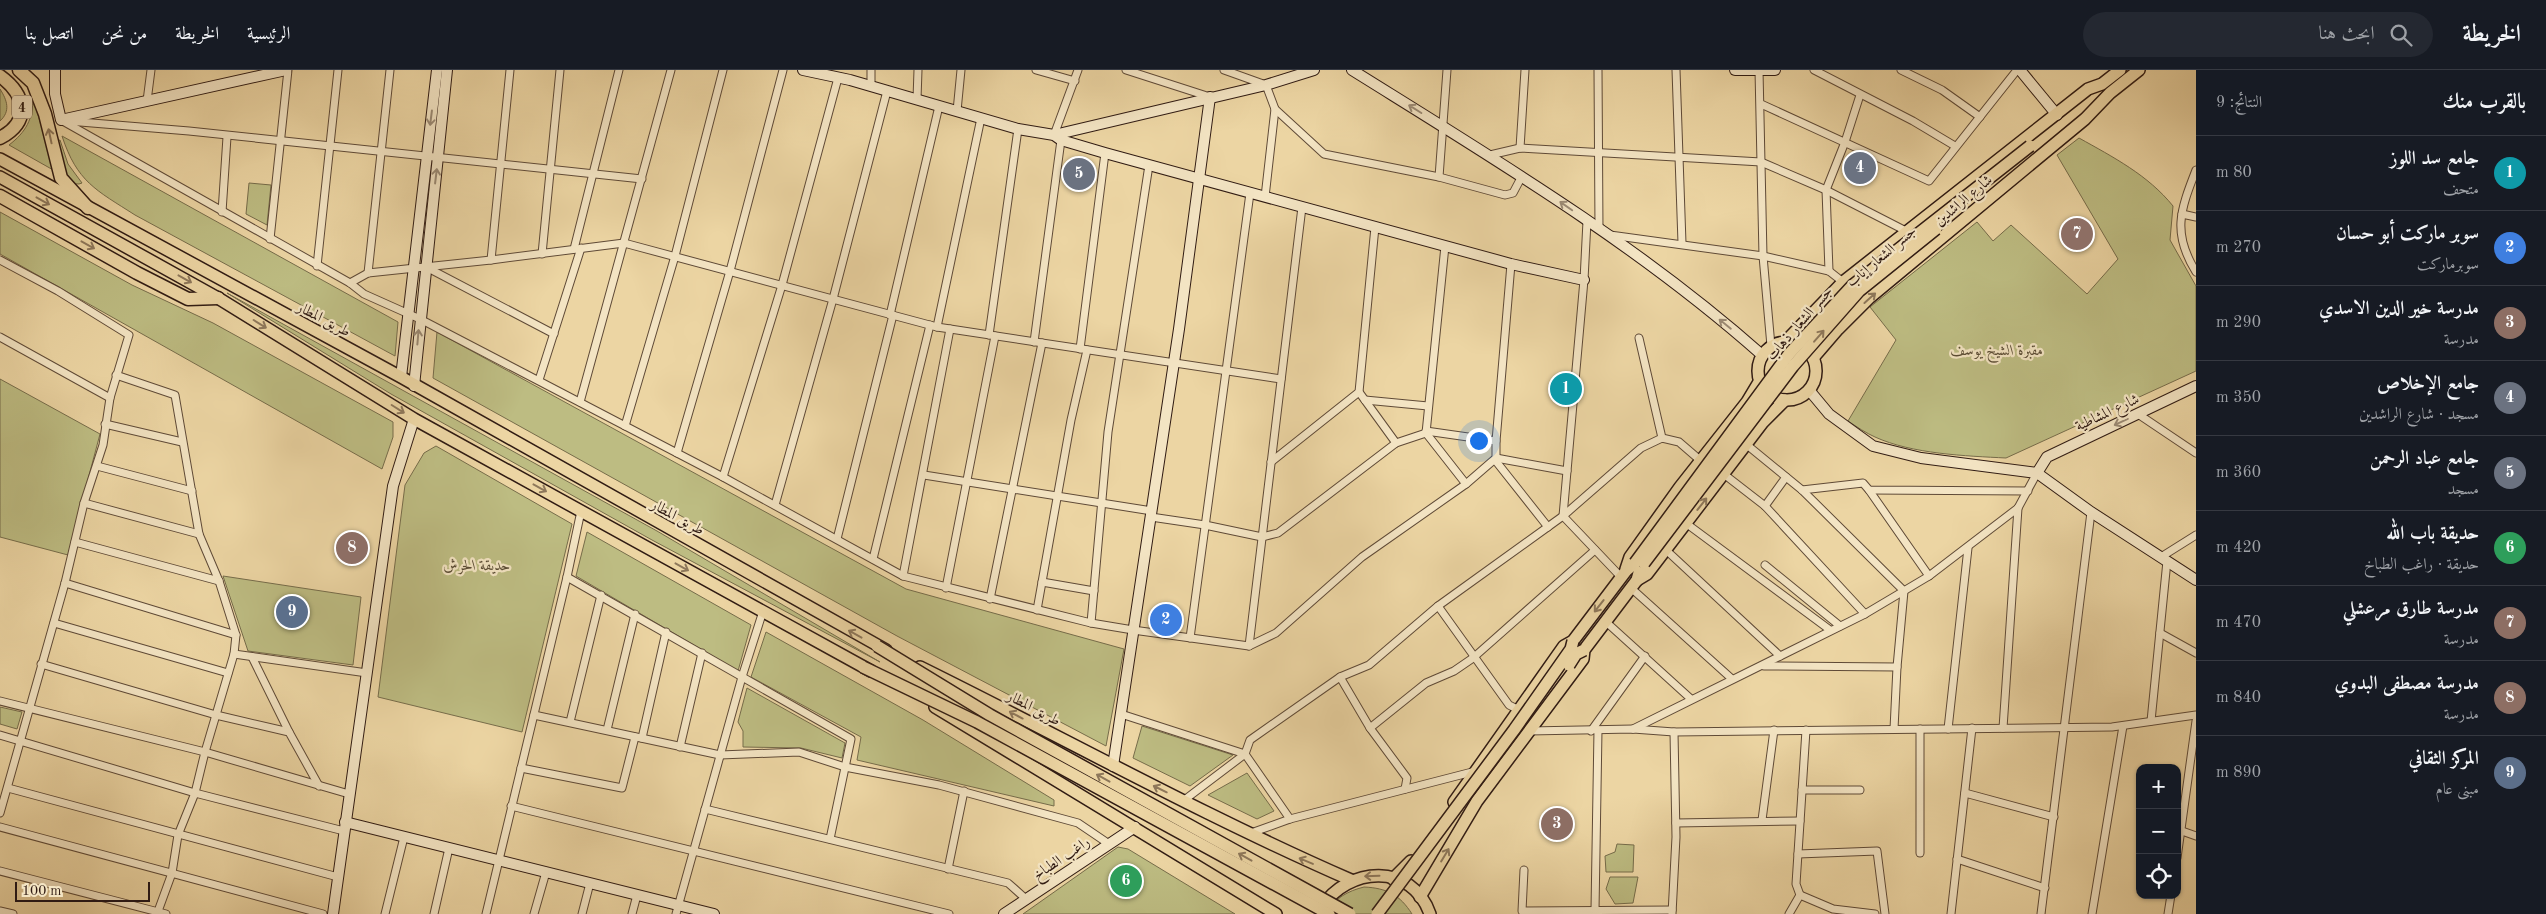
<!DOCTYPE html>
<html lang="ar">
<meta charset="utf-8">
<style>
body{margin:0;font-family:"Old Standard TT",Amiri,serif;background:#242831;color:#f1f3f6;direction:rtl}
.controls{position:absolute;right:15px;bottom:15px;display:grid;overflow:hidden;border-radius:10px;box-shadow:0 1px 4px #0004}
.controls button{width:45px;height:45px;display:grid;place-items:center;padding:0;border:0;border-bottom:1px solid #363941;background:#171b24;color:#f1f3f6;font:25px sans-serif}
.scale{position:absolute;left:15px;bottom:12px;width:135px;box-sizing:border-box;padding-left:5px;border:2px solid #301b13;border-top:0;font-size:14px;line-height:18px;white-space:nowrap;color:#301b13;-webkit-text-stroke:4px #f3e4c3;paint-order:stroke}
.you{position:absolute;left:1478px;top:370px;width:18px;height:18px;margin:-12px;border:4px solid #fff;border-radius:50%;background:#1a73e8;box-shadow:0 0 0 8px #1a73e833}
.badge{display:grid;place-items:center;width:32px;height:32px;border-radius:50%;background:#c59692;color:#fff;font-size:16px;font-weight:700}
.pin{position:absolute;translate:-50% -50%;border:2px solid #fff;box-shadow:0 1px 5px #0006}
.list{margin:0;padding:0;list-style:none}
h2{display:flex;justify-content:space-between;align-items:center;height:65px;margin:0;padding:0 20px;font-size:21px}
h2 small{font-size:16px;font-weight:400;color:#9ea1a6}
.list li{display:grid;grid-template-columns:32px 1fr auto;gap:15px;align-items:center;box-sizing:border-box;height:75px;padding:0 20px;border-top:1px solid #363941}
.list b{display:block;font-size:19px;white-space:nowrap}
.list p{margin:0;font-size:16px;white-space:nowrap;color:#9ea1a6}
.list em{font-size:16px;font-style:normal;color:#9ea1a6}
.icon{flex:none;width:28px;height:28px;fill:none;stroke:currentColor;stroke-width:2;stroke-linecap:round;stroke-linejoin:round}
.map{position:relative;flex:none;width:2196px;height:844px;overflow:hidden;direction:ltr}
header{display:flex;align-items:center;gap:30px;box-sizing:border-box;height:70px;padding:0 25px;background:#171b24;border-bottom:1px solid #363941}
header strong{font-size:24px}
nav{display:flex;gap:28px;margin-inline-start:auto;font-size:18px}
.search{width:350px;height:45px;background:#242831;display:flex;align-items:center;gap:12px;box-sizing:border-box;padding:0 18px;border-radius:28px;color:#9ea1a6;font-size:19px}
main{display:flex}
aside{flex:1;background:#171b24}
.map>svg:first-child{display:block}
</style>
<header>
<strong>الخريطة</strong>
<div class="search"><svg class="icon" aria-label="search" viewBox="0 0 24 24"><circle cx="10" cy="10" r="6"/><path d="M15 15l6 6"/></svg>ابحث هنا</div>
<nav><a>الرئيسية</a><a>الخريطة</a><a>من نحن</a><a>اتصل بنا</a></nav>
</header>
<main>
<aside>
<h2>بالقرب منك<small>النتائج: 9</small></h2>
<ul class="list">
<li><span class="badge" style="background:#0f9aa8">1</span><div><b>جامع سد اللوز</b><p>متحف</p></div><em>80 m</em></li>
<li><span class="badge" style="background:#3f7fe0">2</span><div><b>سوبر ماركت أبو حسان</b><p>سوبرماركت</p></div><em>270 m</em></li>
<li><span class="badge" style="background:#8d6e63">3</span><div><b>مدرسة خير الدين الاسدي</b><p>مدرسة</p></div><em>290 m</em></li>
<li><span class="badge" style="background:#6b7280">4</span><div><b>جامع الإخلاص</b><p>مسجد · شارع الراشدين</p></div><em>350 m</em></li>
<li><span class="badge" style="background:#6b7280">5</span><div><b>جامع عباد الرحمن</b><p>مسجد</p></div><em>360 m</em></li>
<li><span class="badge" style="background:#2e9e5b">6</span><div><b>حديقة باب الله</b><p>حديقة · راغب الطباخ</p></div><em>420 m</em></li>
<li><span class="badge" style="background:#8d6e63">7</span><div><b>مدرسة طارق مرعشلي</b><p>مدرسة</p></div><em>470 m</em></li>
<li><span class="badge" style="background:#8d6e63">8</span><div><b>مدرسة مصطفى البدوي</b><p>مدرسة</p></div><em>840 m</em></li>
<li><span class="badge" style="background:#5c6f8a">9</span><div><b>المركز الثقافي</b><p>مبنى عام</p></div><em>890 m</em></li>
</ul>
</aside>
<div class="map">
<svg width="2196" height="844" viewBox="0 0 2196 844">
<rect width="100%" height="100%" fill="#ecd5a3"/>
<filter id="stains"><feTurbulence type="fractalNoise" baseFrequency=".004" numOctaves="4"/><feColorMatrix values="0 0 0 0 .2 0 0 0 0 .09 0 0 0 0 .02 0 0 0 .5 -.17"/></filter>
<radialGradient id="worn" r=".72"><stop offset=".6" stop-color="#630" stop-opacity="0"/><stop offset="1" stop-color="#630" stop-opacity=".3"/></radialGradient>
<g fill="#bdbc82" stroke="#766c4a">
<path d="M0 19C7 30 11 41 0 51Z"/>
<path d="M33 28 55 101 9 75C26 62 33 49 33 28Z"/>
<path d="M62 66 398 252 395 286 135 145C96 120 77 112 62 66Z"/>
<path d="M2079 68C2113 87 2148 105 2173 136L2170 170 2196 216V301L2006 388C1966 386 1912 384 1875 367 1866 363 1857 357 1848 351L1896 270 1870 237 1977 152 1993 171 2011 155 2087 224 2118 189 2057 85Z"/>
<path d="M60 70 68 94 82 113 79 114C60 115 60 85 57 71Z"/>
<path d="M249 113 271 115 267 155 246 144Z"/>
<path d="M0 142 132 215 213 253 393 352V367L382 399 0 184Z"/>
<path d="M227 223 657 461 880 592 652 470 391 324Z"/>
<path d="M437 262 906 519 1124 579 1106 676 897 566 433 308Z"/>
<path d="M0 309 100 364 68 485 0 467Z"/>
<path d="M436 376 572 454 522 662 378 627 405 415 424 383Z"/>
<path d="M587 462 751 555 738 601 576 506Z"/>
<path d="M223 506 361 527 353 595 248 581Z"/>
<path d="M766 562 923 650 1054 730V736L857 690 861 667 751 607Z"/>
<path d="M747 618 845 673 842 688 801 678 743 677V661L738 652Z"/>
<path d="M0 637 22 642 17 659 0 654Z"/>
<path d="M1142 656 1233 685 1190 716 1133 688Z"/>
<path d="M1247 703 1274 741 1257 749 1208 725Z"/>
<path d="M1617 774 1634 775 1633 802H1606L1605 786 1615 782Z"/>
<path d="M1118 777 1128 779 1235 844H1023Z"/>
<path d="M1610 807H1638L1633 833 1615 834 1606 819Z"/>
<path d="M1364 817C1387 818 1400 825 1412 844H1327C1334 828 1348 821 1364 817Z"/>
</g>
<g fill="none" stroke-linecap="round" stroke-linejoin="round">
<defs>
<g id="street">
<path d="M1036 0 1075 11"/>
<path d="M1126 0 1210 27"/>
<path d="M1224 0 1266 15 1275 39 1265 127"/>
<path d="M1598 0 1599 159"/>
<path d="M1676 0 1682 173"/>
<path d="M1759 0 1763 186 1771 276"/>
<path d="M1814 0 1913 51 1955 76"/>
<path d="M1901 0 1942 20 1980 47"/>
<path d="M871 16V0"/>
<path d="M917 29 918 0"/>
<path d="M147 31 151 0"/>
<path d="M1761 34 1929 111 2017 0"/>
<path d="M1275 39 1324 84 1439 107 1505 125 1513 123 1522 106"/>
<path d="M957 41 961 0"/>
<path d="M61 50 350 213 364 224 420 249 723 407 903 506 1091 553 1133 560 1249 576 1276 563 1362 487 1466 414 1496 388V371L1511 194"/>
<path d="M68 51 189 61 642 109"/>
<path d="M1054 65 1078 0"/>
<path d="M1520 78 1525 0"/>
<path d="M1490 85 1520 78 1761 92 1826 120 1908 162"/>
<path d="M2196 100C2180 141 2172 163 2196 202"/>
<path d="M1439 107 1447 0"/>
<path d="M222 142 227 67"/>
<path d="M2182 144 2196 147"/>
<path d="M1587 151 1584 210 1563 446 1621 507"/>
<path d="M1610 165 1763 186 1829 201 1843 212"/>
<path d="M270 169 288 0"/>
<path d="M574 179 619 0"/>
<path d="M542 184 560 0"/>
<path d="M0 190 58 221 129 265 110 328 103 375 84 433 65 513 0 743"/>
<path d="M491 190 510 0"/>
<path d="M317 196 338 0"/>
<path d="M426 197 554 264"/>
<path d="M1829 201 1826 120 1845 72 1860 25"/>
<path d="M368 203 390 0"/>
<path d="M350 213 368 203 491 190 624 173 937 257 1281 309"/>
<path d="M890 245 939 36"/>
<path d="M937 257 981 48"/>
<path d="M989 265 1018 59"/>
<path d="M0 267 110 328"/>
<path d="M1639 268 1662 368"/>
<path d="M1034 272 1061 70"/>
<path d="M1080 279 1105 83"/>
<path d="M116 305 175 325 199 464 219 511 236 565 234 584 205 682 195 723 178 765 172 803 157 844"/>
<path d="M539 310 581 178"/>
<path d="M1359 322 1396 373"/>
<path d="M1365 330 1428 336"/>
<path d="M580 332 671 0"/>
<path d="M2138 344 2196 383"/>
<path d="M105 354 182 372"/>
<path d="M625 356 675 186 723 0"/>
<path d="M1426 361 1496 371"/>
<path d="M1426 363 1466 414"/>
<path d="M1747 375 1802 420 1904 521 1897 597 1894 659"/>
<path d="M677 383 730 201 783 0"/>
<path d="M1496 388 1567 401"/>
<path d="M1495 390 1548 457"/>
<path d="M1271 392 1359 322 1375 157"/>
<path d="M97 396 192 421"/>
<path d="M924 405 1152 441"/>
<path d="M1725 405 1765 436 1865 544"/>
<path d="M723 407 782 215 838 8"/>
<path d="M1802 420 1863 413 1869 420 2028 421"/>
<path d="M1869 420 1929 506"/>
<path d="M84 433 199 464"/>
<path d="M775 435 833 229 887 21"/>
<path d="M1765 436 1786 407"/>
<path d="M1151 447 1205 455 1262 467 1278 463 1396 373 1426 363 1445 176"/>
<path d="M1687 454 1830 560"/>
<path d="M837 469 893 245"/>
<path d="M75 472 219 511"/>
<path d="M1666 480 1780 586"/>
<path d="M2161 487 2196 465"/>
<path d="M873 489 930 255"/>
<path d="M1765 495 1840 556"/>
<path d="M903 506 950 259"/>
<path d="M567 507 851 669 830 769"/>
<path d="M1042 512 1094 521"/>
<path d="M65 513 236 565"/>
<path d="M946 518 995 266"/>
<path d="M1631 518 1732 609"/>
<path d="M990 529 1042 273"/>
<path d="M1438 536 1509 635 1519 640"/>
<path d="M1037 540 1071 350 1087 280"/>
<path d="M1605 551 1691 629"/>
<path d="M54 553 228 603"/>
<path d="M1091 553 1108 362 1149 95"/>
<path d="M2160 563 2196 583"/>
<path d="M1190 568 1250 123"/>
<path d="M1249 576 1302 137"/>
<path d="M234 584 367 603"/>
<path d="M252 587 289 662"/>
<path d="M41 594 216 645 289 662 319 716"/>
<path d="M1764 596 1897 597"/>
<path d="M1340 607 1370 658 1407 708 1405 719"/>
<path d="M0 631 205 682 349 724"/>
<path d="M1121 644 1245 684 1290 749"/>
<path d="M534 645 720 685 799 682 845 697 939 715 1078 753 1109 774"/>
<path d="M2151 651 2167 491"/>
<path d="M570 652 601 525"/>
<path d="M1370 658 1426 613 1454 601 1473 588 1595 480"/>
<path d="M2003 658 2018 438"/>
<path d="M1633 659 1865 544 1929 506 2018 438 2037 403"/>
<path d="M1948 659 1968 478"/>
<path d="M607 660 635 544"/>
<path d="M1529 661 1633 659 1674 662 2112 657 2196 645"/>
<path d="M1591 661 1645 586"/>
<path d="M0 665 195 723 344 761"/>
<path d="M642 668 666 562"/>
<path d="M680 677 702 583"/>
<path d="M521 698 622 718 635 667"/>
<path d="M8 718 338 807"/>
<path d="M1802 720H1860"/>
<path d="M1965 723 2054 747"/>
<path d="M1183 731 1245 684 1250 670 1340 607 1369 595 1438 536 1563 446 1641 378 1662 368 1679 372 1701 391"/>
<path d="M511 736 949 844"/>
<path d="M705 739 1008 813 1026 829"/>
<path d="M1762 750 1774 660"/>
<path d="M1676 753 1800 751"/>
<path d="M0 757 323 844"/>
<path d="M2182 761 2196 766"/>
<path d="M1251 763 1290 749 1476 701"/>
<path d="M1920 783V659"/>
<path d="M1798 784 1877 781 1885 844"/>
<path d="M2177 788 2196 651"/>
<path d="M1957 789 2045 818"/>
<path d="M948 799 964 721"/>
<path d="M1524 800 1522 841 1672 840"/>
<path d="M0 801 166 844"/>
<path d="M1800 825 1833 839 1875 844"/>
<path d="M1595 840 1598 660"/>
<path d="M0 841 13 844"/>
<path d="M385 844 404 767"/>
<path d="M434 844 449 778"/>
<path d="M486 844 567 507 581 441"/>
<path d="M534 844 546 802"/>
<path d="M582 844 590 813"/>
<path d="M632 844 637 825"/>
<path d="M676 844 742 607 763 541"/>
<path d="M1672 844 1676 767 1674 662"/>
<path d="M1789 844 1800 825 1796 814 1806 660"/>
<path d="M1951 844 1972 658"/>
<path d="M2041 844 2091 442"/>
<path d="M2092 844 2123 656"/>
<path d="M2168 844 2171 825"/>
</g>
<g id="secondary">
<path d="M55 0V24L61 50 286 0"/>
<path d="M803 0 850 10 1018 59 1054 65 1061 70 1105 83 1511 194 1584 210"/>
<path d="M1352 0C1493 88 1637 174 1762 285"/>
<path d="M1735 0H1775"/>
<path d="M2020 0 2057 45"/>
<path d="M1054 65 1266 15 1314 0"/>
<path d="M401 307 437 0"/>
<path d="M414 316 447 0"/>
<path d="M1809 320 1829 344 1873 376 1921 388 2037 403 2091 442 2196 510"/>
<path d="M2037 403 2047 387 2196 316"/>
<path d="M1113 696 1179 259 1210 27"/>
<path d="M345 752 714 844"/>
<path d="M333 844 393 416 414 349"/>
<path d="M1004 844 1135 757"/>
</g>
<g id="primary">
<path d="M0 89 401 307 886 580"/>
<path d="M0 107 218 228 414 349 871 601"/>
<circle cx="1787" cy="301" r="29"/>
<path d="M1785 272 1843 212 2088 19 2102 14 2120 0"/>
<path d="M1813 288 1838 259 1869 228 2085 49 2110 23 2139 0"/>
<path d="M1626 499 1630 487 1680 417 1747 332 1759 312"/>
<path d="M1637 510 1647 504 1763 352 1785 330"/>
<path d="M920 597C1064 668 1204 746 1351 810"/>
<path d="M935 637 1276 844"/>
<path d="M1454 732 1564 576 1573 571 1626 501 1635 493"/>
<path d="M1393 809 1411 791"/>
<path d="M1420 827 1477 731 1583 589 1584 580 1637 510 1640 499"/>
<path d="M1321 838C1348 796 1412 792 1430 844"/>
</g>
<g id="highway">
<path d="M19 0 33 13 45 44 61 108 88 138"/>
<path d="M0 6C25 24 32 51 0 68"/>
<path d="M0 126 137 203 188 229 218 228"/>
</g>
</defs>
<use href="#street" stroke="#5f4a37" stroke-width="9"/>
<use href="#secondary" stroke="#301b13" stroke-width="12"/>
<use href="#primary" stroke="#301b13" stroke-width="14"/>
<use href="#highway" stroke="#301b13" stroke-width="15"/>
<use href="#street" stroke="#f3e4c3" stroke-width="7"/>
<use href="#secondary" stroke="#f3e4c3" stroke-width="10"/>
<use href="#primary" stroke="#ecd5a3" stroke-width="11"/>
<use href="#highway" stroke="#ecd5a3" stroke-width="12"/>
<defs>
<g id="primary-bridge">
<path d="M1635 493 1789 284 1853 215 2030 76"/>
<path d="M1644 493 1793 296 1859 221 1936 159"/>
<path d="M877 576 990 645 1350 844"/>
<path d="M1569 595 1576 584 1584 580"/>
<path d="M863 597 977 652 1329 844"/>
<path d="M1377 844 1514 660 1571 579 1573 571"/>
</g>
</defs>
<use href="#primary-bridge" stroke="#301b13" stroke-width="14" stroke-linecap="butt"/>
<use href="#primary-bridge" stroke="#ecd5a3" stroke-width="11"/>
</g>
<defs><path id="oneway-shaft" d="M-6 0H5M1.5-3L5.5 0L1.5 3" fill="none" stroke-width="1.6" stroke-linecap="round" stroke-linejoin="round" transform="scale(1.25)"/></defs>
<g stroke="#9b8a74">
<use href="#oneway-shaft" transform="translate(1415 39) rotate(-148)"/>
<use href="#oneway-shaft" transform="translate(431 48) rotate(97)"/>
<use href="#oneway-shaft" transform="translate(436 106) rotate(-83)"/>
<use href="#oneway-shaft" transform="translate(1566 136) rotate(-145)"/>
<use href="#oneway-shaft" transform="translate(1725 254) rotate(-141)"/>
<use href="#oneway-shaft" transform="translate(418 267) rotate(-85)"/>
<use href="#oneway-shaft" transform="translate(2121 352) rotate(155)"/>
</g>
<g stroke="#8e785b">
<use href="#oneway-shaft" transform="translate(50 66) rotate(-102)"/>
<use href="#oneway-shaft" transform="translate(43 131) rotate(29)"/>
<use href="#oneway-shaft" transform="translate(88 175) rotate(29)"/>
<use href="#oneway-shaft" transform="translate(185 209) rotate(29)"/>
<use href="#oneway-shaft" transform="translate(1870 228) rotate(-42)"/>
<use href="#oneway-shaft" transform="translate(260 254) rotate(32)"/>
<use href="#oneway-shaft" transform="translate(1819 266) rotate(-49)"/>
<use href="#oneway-shaft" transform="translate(398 339) rotate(32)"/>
<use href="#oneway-shaft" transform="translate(540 418) rotate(29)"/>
<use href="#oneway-shaft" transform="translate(1702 434) rotate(-52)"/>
<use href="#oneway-shaft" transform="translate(682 497) rotate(29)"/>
<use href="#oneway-shaft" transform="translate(1599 536) rotate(128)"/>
<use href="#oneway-shaft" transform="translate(855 564) rotate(-151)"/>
<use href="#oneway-shaft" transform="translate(1016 645) rotate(-152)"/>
<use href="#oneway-shaft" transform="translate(1103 708) rotate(-151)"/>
<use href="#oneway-shaft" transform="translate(1160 719) rotate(-154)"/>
<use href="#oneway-shaft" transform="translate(1445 785) rotate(-59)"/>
<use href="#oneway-shaft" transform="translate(1245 787) rotate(-151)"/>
<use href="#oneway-shaft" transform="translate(1306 791) rotate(-157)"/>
<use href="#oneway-shaft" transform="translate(1372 806) rotate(178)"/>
</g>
<g text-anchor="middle" stroke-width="4.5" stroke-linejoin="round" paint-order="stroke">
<rect fill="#f3e4c3" stroke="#6a5748" stroke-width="1" x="12" y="25.5" width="20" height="23" rx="4"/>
<g font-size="14" font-weight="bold" fill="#301b13">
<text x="22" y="42">4</text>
</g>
<g font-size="15" fill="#301b13" stroke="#f3e4c3">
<text transform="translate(1963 130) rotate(-40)" y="5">شارع الراشدين</text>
<text transform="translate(1881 186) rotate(-40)" y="5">جسر الشعار إياب</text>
<text transform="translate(324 249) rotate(28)" y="5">طريق المطار</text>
<text transform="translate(1799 253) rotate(-49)" y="5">جسر الشعار ذهاب</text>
<text transform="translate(2107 342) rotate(-25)" y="5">شارع المشاطية</text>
<text transform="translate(678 447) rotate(29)" y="5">طريق المطار</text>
<text transform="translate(1034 638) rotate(28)" y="5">طريق المطار</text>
<text transform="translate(1061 788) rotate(-34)" y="5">راغب الطباخ</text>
</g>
<g font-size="15" font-style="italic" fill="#5a4b34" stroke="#f3e4c3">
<text x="1997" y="285">مقبرة الشيخ يوسف</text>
<text x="477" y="500">حديقة الحرش</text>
</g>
</g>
<rect width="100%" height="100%" filter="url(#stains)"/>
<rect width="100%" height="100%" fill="url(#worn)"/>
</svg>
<div class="controls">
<button>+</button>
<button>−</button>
<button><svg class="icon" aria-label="locate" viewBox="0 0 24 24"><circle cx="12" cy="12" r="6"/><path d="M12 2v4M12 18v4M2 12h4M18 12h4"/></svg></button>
</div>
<div class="scale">100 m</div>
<div class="you"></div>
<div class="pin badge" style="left:1566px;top:319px;background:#0f9aa8">1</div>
<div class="pin badge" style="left:1166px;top:550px;background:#3f7fe0">2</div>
<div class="pin badge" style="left:1557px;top:754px;background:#8d6e63">3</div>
<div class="pin badge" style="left:1860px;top:98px;background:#6b7280">4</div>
<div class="pin badge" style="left:1079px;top:104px;background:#6b7280">5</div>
<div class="pin badge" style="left:1126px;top:811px;background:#2e9e5b">6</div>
<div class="pin badge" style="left:2077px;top:164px;background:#8d6e63">7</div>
<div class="pin badge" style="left:352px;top:478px;background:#8d6e63">8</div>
<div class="pin badge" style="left:292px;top:542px;background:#5c6f8a">9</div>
</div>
</main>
